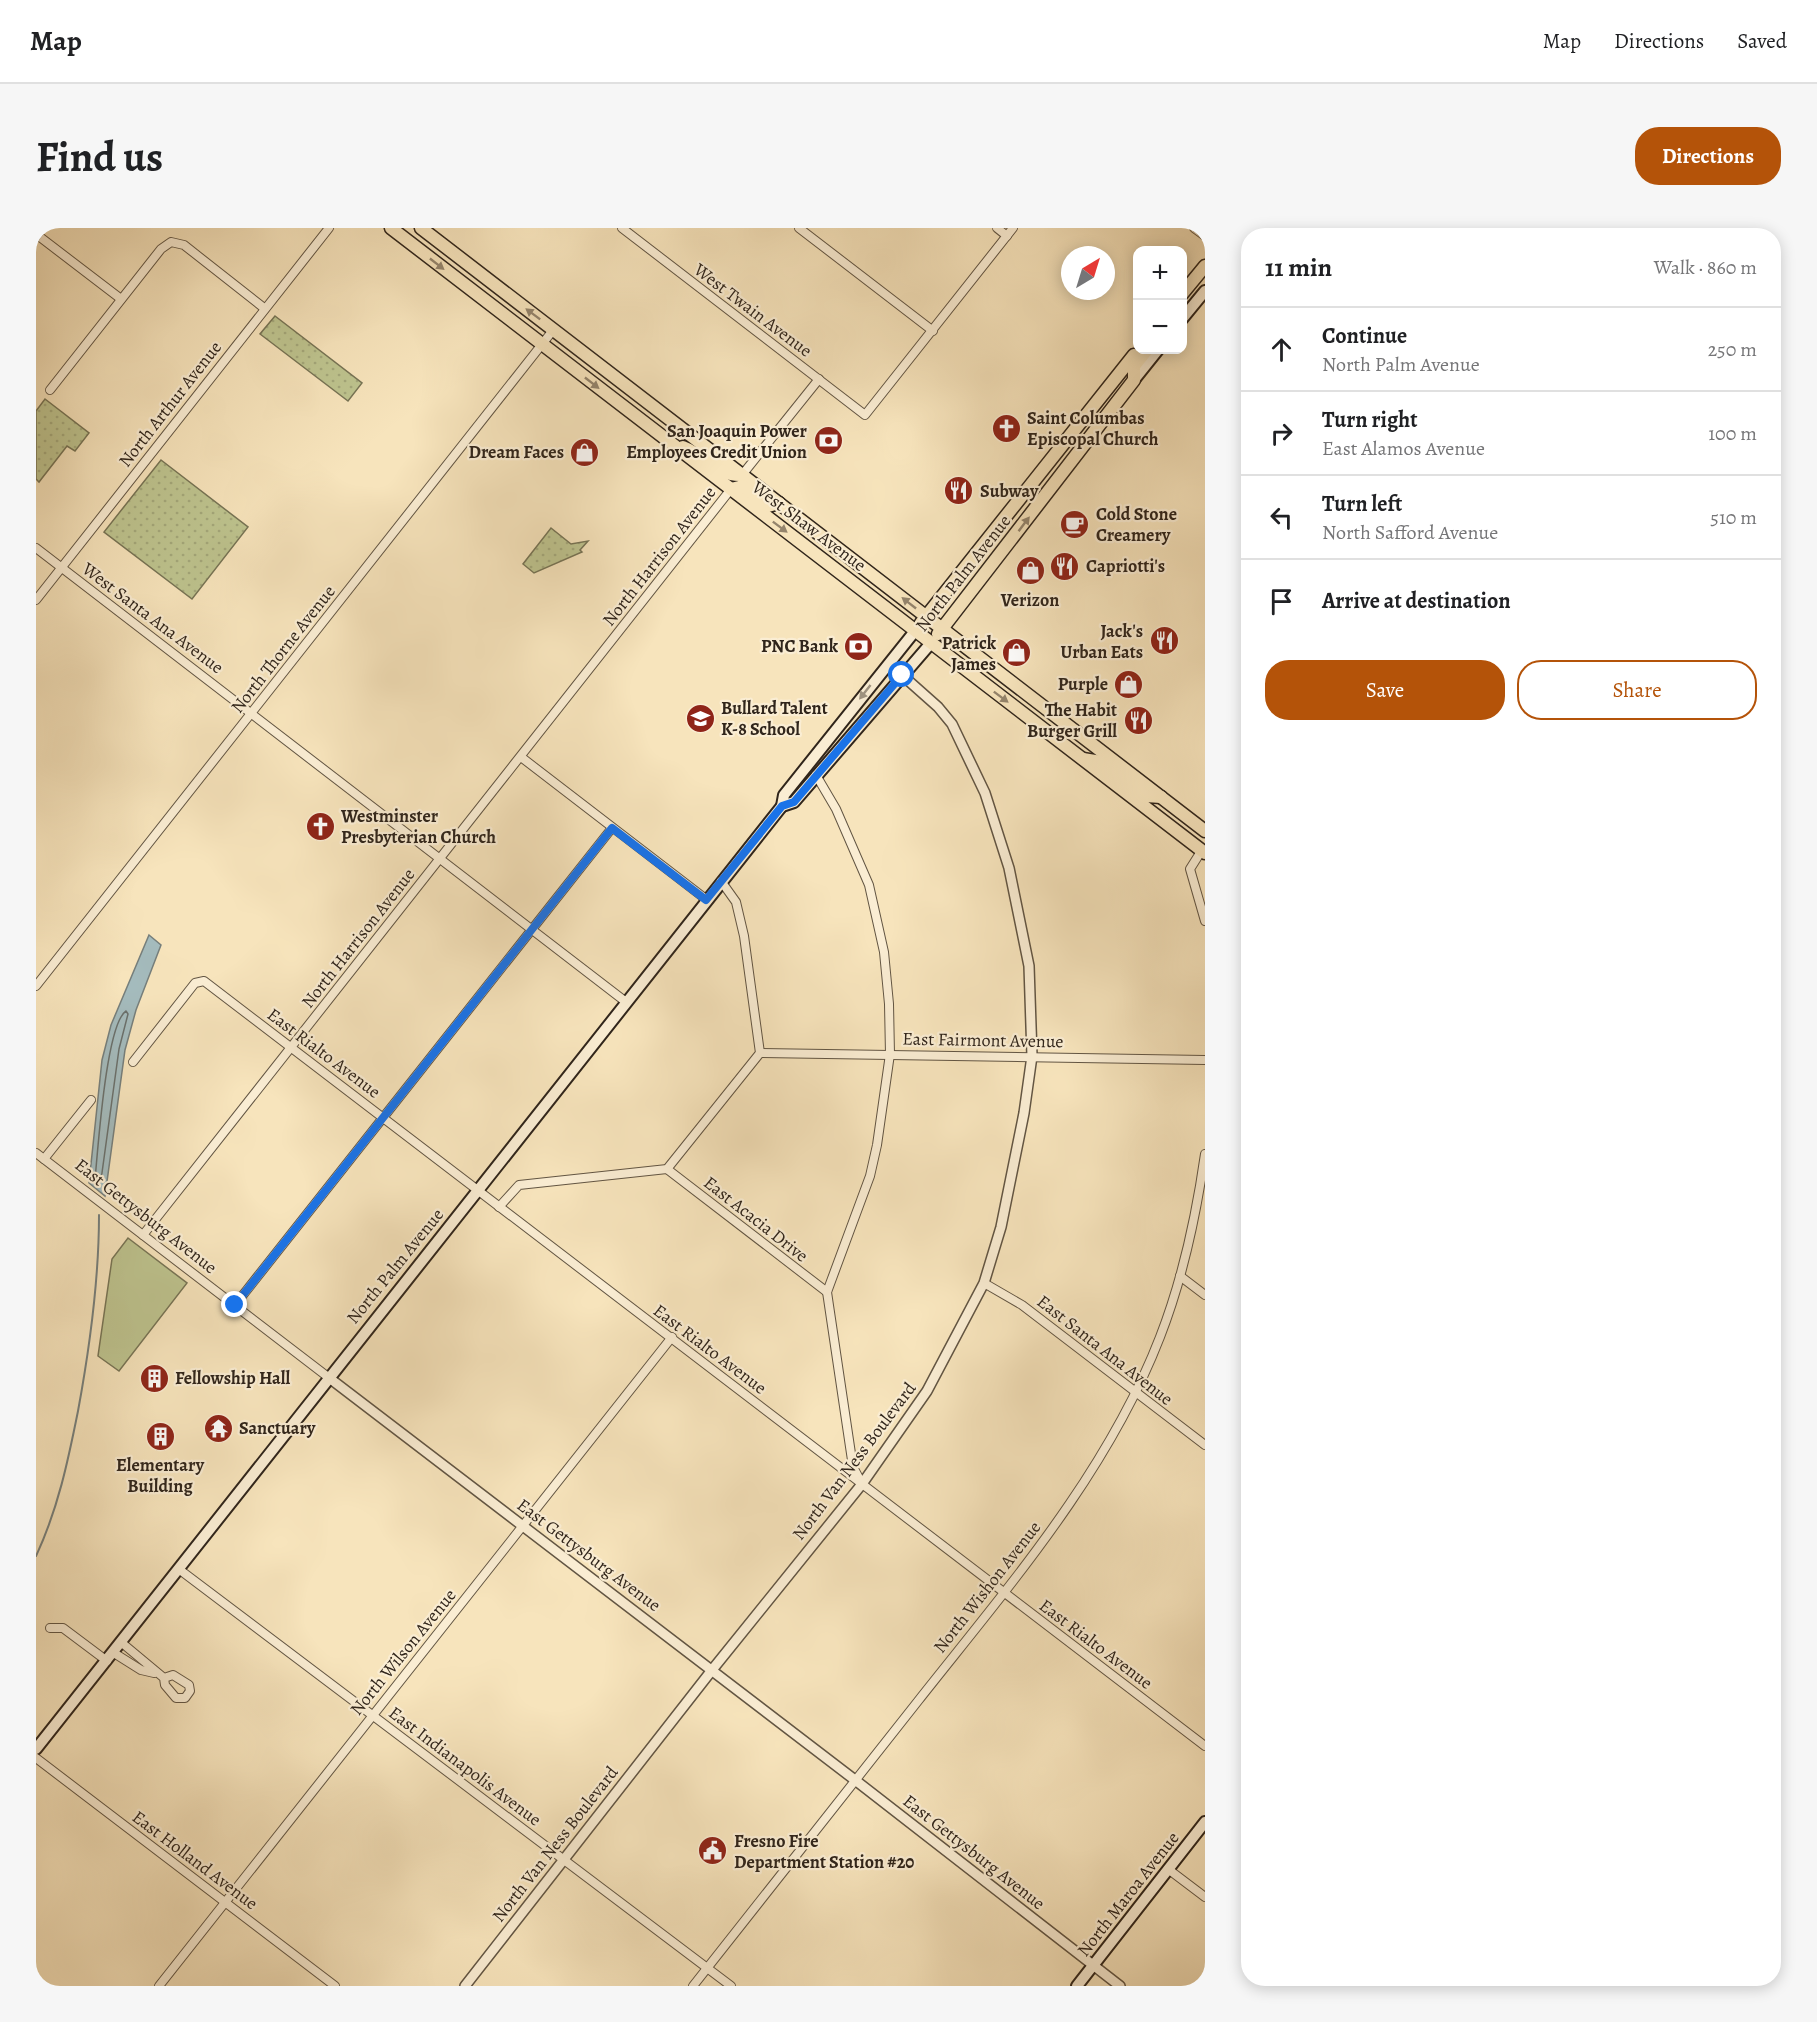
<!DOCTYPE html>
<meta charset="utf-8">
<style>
body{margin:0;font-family:Alegreya,serif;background:#f6f6f6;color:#202124}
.controls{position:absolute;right:18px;top:18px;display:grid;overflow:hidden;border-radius:12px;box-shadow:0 3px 15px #0003}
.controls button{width:54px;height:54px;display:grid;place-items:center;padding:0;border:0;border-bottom:2px solid #e0e0e0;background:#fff;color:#202124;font:30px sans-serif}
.compass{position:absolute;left:1025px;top:18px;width:54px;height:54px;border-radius:50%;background:#fff;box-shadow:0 3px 15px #0003;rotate:38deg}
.stop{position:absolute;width:18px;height:18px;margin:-14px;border:4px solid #1a73e8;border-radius:50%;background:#fff}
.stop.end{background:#1a73e8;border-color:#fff;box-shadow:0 2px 6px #0008}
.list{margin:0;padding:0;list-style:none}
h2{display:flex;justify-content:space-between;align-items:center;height:78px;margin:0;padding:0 24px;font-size:26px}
h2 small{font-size:20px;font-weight:400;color:#757577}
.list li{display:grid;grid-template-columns:39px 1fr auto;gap:18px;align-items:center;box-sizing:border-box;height:84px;padding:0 24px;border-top:2px solid #e0e0e0}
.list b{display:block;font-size:22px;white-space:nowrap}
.list p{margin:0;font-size:20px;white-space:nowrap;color:#757577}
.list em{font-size:20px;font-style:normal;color:#757577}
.actions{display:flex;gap:12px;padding:18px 24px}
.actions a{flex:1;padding:14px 0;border:2px solid #b45309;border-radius:24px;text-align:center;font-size:21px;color:#b45309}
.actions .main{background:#b45309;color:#fff}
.icon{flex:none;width:33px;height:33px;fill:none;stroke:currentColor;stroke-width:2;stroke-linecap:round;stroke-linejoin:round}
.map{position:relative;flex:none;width:1169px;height:1758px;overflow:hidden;border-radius:24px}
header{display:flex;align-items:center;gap:36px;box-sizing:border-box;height:84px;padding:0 30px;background:#fff;border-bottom:2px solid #e0e0e0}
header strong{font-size:28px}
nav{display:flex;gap:33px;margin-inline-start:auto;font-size:21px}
.intro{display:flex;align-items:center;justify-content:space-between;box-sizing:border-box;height:144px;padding:0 36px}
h1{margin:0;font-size:42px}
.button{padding:15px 27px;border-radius:24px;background:#b45309;color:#fff;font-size:21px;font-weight:700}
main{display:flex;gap:36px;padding:0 36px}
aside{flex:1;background:#fff;border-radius:24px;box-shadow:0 3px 15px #0003}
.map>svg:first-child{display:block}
</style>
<header>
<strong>Map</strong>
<nav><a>Map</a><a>Directions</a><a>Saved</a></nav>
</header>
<div class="intro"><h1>Find us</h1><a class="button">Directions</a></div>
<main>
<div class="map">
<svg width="1169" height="1758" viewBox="0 0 1169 1758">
<defs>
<pattern id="grass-dots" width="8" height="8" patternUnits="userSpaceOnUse" patternTransform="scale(1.5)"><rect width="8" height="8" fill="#bec48f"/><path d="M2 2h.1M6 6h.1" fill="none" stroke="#a4a87b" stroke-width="1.8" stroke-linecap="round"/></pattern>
</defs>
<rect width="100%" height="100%" fill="#f7e4bc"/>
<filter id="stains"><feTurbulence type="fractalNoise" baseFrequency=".00333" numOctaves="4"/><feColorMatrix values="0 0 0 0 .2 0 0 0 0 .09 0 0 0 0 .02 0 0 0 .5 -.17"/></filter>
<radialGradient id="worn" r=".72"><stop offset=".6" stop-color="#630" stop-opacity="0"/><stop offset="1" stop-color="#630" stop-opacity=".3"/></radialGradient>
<g fill="url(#grass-dots)" stroke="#777455" stroke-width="1.5">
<path d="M239 88 326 155 312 173 224 106Z"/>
<path d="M9 171 53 205 39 223 31 218 3 254 0 251V183Z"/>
<path d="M125 232 212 299 156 371 68 304Z"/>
<path d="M515 300 535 316 552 313 544 322 546 324 498 345 487 336Z"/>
</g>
<path fill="#bec48f" stroke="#777455" stroke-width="1.5" d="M92 1010 151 1055 83 1143 62 1128 76 1031Z"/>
<path fill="#a4bbbd" stroke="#767f7c" stroke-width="1.5" d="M113 707 125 717 100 782 89 822 69 968 53 955 66 832 75 797Z"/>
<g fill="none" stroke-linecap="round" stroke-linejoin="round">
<path stroke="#6a706c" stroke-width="1.5" d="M90 783 92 786 83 821 65 952 62 954 59 951C62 922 70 796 90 783Z"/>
<path stroke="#767f7c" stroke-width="2" d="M0 1328C22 1281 32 1233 42 1183 54 1118 63 1054 63 987"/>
<defs>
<g id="minor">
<path d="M586 0 829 187 977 0"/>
<path d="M763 0 897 103"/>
<path d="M961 0 971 8"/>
<path d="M1158 0 1169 8"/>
<path d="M0 6 85 71"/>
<path d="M14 162 125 21 135 14 148 17 228 80"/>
<path d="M706 247 783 151"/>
<path d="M0 320 590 774"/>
<path d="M0 372 293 0"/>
<path d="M485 529 671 672"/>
<path d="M780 547 800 581 833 657 848 724 853 776 854 826 841 917 834 948 791 1064 817 1239 824 1252"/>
<path d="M1166 622 1154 641 1169 693"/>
<path d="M0 758 518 101"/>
<path d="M724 825 1169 832"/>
<path d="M97 834 159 755 168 753 1169 1518"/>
<path d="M0 925 292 1149"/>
<path d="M8 931 55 872"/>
<path d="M631 941 791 1064"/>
<path d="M463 979 483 957 631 941 724 825 708 708 700 674 685 653"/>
<path d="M107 1007 695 261"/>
<path d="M1144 1048 1169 1067"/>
<path d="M948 1055 986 1077 1169 1217"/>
<path d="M199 1077 576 600"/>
<path d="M144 1342 695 1758"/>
<path d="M14 1400H27L71 1433"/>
<path d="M86 1415 128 1450 129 1457 140 1470H149L154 1463 153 1457 137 1447 128 1450"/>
<path d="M78 1425 105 1442 118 1445"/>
<path d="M0 1530 299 1758"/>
<path d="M1132 1641 1169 1669"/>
<path d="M123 1758 636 1109"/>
<path d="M657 1758C732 1663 807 1568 882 1473 972 1359 1071 1246 1124 1109 1147 1050 1160 989 1169 926"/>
</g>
<g id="tertiary">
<path d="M292 1149 819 1552 1084 1758"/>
<path d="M429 1758 676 1442 826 1256 891 1163 948 1055 965 999 988 885 996 828 993 738 973 640 949 565 916 496 902 479 866 447"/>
</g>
<g id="secondary">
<path d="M1146 91 1169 63"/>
<path d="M1098 152 1122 122"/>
<path d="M746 578 758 574 895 415"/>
<path d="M0 1521 746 578 748 567 879 403"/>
<path d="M1041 1758 1169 1594"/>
</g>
<g id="primary">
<path d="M355 0 1169 625"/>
<path d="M385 0 1169 603"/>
<path d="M1146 66 1169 38"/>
<path d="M647 219C668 227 684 249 706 247"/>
<path d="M695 261 707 258 732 278 743 275"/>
<path d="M885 395 1098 127"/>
<path d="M902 406 1098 152V138L1111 122"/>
<path d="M1047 531 1065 534 1110 568 1125 569"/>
</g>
</defs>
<use href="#minor" stroke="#625543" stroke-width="10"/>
<use href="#tertiary" stroke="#625543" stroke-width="12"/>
<use href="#secondary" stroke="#30251b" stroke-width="14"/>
<use href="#primary" stroke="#30251b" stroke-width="15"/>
<use href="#minor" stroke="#faedd3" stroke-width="8"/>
<use href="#tertiary" stroke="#faedd3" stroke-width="9"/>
<use href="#secondary" stroke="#faedd3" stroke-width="10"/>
<use href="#primary" stroke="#f7e4bc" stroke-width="12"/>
</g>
<defs><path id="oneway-solid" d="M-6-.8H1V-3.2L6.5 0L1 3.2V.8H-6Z" transform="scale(1.5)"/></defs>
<g fill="#94846c">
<use href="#oneway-solid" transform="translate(401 36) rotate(38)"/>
<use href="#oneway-solid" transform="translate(497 86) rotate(-143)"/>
<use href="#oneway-solid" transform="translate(556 155) rotate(38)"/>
<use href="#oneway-solid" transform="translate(988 296) rotate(-53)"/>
<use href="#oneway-solid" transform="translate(744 299) rotate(37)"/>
<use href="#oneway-solid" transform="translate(873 375) rotate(-142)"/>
<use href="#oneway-solid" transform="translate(965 469) rotate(37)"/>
</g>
<use fill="#9f9380" href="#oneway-solid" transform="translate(829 464) rotate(128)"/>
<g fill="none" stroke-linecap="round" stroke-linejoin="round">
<path stroke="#1a73e8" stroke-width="8" d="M199 1077 576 600 670 672 746 578 758 574 866 447"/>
</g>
<defs>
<symbol id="church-disc" viewBox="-11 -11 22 22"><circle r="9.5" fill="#8f2418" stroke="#faedd3"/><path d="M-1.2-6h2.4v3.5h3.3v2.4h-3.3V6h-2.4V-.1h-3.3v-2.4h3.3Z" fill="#fff"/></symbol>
<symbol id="bank-disc" viewBox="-11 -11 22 22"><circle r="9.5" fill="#8f2418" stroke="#faedd3"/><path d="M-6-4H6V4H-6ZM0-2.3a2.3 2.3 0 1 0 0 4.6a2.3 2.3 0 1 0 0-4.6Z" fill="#fff"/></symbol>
<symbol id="shop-disc" viewBox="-11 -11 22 22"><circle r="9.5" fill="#8f2418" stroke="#faedd3"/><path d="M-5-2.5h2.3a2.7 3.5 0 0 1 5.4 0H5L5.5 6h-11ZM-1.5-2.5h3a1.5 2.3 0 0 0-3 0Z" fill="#fff"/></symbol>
<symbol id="restaurant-disc" viewBox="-11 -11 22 22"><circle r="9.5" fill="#8f2418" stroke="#faedd3"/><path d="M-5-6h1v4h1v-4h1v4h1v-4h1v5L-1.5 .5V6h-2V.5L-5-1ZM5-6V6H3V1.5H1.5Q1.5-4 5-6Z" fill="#fff"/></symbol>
<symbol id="cafe-disc" viewBox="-11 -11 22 22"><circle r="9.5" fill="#8f2418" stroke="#faedd3"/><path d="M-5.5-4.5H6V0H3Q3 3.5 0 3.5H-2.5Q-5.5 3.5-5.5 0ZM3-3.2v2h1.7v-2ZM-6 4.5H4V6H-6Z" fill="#fff"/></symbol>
<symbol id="school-disc" viewBox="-11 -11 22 22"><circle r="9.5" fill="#8f2418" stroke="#faedd3"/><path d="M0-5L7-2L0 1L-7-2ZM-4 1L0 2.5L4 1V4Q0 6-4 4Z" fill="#fff"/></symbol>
<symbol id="building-disc" viewBox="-11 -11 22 22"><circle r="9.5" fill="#8f2418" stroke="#faedd3"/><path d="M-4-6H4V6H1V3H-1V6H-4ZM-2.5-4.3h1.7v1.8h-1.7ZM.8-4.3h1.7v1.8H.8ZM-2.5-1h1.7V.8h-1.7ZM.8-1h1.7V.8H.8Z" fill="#fff"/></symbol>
<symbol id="temple-disc" viewBox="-11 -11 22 22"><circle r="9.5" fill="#8f2418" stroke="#faedd3"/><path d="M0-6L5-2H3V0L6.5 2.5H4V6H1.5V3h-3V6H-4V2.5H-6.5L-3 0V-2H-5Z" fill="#fff"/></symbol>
<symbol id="civic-disc" viewBox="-11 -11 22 22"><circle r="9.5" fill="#8f2418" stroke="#faedd3"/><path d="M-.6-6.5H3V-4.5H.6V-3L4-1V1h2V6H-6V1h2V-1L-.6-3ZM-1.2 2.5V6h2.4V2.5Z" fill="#fff"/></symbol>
</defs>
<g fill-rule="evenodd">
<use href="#church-disc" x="954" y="184" width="33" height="33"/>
<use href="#bank-disc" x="776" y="196" width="33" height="33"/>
<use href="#shop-disc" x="532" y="208" width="33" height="33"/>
<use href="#restaurant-disc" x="906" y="246" width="33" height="33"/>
<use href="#cafe-disc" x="1022" y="280" width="33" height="33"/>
<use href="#restaurant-disc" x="1012" y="322" width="33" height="33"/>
<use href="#shop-disc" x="978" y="326" width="33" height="33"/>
<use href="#restaurant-disc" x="1112" y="396" width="33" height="33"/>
<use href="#bank-disc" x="806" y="402" width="33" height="33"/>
<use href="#shop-disc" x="964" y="408" width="33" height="33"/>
<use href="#shop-disc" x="1076" y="440" width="33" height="33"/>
<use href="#school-disc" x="648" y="474" width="33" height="33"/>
<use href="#restaurant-disc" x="1086" y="476" width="33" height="33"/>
<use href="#church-disc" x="268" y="582" width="33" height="33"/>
<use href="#building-disc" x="102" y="1134" width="33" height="33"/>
<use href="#temple-disc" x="166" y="1184" width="33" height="33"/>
<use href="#building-disc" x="108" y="1192" width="33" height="33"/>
<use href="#civic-disc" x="660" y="1606" width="33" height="33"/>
</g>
<g text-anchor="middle" stroke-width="4.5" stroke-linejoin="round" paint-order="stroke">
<g font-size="18" fill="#30251b" stroke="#faedd3">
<text transform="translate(717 82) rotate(37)" y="6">West Twain Avenue</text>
<text transform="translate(134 176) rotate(-52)" y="6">North Arthur Avenue</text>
<text transform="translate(773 298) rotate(37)" y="6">West Shaw Avenue</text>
<text transform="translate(623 328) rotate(-52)" y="6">North Harrison Avenue</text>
<text transform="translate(927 345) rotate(-52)" y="6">North Palm Avenue</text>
<text transform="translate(117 390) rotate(37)" y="6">West Santa Ana Avenue</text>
<text transform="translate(247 421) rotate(-52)" y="6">North Thorne Avenue</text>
<text transform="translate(322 710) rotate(-52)" y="6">North Harrison Avenue</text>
<text transform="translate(947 812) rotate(1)" y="6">East Fairmont Avenue</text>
<text transform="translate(288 825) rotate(37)" y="6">East Rialto Avenue</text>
<text transform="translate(110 988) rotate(38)" y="6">East Gettysburg Avenue</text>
<text transform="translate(720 991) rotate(38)" y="6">East Acacia Drive</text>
<text transform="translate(359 1038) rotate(-51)" y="6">North Palm Avenue</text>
<text transform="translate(674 1121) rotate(37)" y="6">East Rialto Avenue</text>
<text transform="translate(1069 1122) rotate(38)" y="6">East Santa Ana Avenue</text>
<text transform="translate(818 1233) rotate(-53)" y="6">North Van Ness Boulevard</text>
<text transform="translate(553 1327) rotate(37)" y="6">East Gettysburg Avenue</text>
<text transform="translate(951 1359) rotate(-52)" y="6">North Wishon Avenue</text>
<text transform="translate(1060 1416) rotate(37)" y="6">East Rialto Avenue</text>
<text transform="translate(367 1424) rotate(-51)" y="6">North Wilson Avenue</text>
<text transform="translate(429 1538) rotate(37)" y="6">East Indianapolis Avenue</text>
<text transform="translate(519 1616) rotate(-52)" y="6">North Van Ness Boulevard</text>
<text transform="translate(938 1624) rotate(38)" y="6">East Gettysburg Avenue</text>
<text transform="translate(159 1632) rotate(37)" y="6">East Holland Avenue</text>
<text transform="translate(1092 1666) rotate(-52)" y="6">North Maroa Avenue</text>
</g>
<g font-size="18" font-weight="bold" fill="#30251b" stroke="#faedd3" text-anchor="start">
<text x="991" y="196">Saint Columbas<tspan x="991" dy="21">Episcopal Church</tspan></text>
<text x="771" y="209" text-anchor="end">San Joaquin Power<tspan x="771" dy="21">Employees Credit Union</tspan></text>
<text x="528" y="230" text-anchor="end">Dream Faces</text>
<text x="944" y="269">Subway</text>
<text x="1060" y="292">Cold Stone<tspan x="1060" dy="21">Creamery</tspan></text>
<text x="1050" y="344">Capriotti's</text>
<text x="994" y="378" text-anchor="middle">Verizon</text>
<text x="1107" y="409" text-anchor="end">Jack's<tspan x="1107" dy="21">Urban Eats</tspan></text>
<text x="960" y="421" text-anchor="end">Patrick<tspan x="960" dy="21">James</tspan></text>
<text x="802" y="424" text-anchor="end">PNC Bank</text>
<text x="1072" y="462" text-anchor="end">Purple</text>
<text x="685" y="486">Bullard Talent<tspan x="685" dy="21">K-8 School</tspan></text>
<text x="1081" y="488" text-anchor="end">The Habit<tspan x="1081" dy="21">Burger Grill</tspan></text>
<text x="305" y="594">Westminster<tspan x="305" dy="21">Presbyterian Church</tspan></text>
<text x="139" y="1156">Fellowship Hall</text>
<text x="203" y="1206">Sanctuary</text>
<text x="124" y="1243" text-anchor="middle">Elementary<tspan x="124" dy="21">Building</tspan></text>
<text x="698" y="1619">Fresno Fire<tspan x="698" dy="21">Department Station #20</tspan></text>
</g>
</g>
<rect width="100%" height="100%" filter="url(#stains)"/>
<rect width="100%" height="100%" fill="url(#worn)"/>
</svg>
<div class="controls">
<button>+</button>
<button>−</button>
</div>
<svg class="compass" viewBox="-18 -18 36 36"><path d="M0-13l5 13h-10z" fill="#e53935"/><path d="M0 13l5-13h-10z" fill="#757577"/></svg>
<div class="stop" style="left:866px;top:447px"></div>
<div class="stop end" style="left:199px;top:1077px"></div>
</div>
<aside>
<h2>11 min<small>Walk · 860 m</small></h2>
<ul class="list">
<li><svg class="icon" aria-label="ahead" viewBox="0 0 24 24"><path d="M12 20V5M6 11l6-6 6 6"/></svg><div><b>Continue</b><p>North Palm Avenue</p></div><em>250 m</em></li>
<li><svg class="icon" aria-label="right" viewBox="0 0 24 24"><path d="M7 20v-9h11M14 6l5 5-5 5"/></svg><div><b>Turn right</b><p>East Alamos Avenue</p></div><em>100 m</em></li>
<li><svg class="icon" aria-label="left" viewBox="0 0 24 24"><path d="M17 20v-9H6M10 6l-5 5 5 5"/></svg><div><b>Turn left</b><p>North Safford Avenue</p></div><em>510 m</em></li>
<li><svg class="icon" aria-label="arrive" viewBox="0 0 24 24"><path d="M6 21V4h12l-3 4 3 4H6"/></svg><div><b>Arrive at destination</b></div></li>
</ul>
<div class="actions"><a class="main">Save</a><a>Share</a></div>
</aside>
</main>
